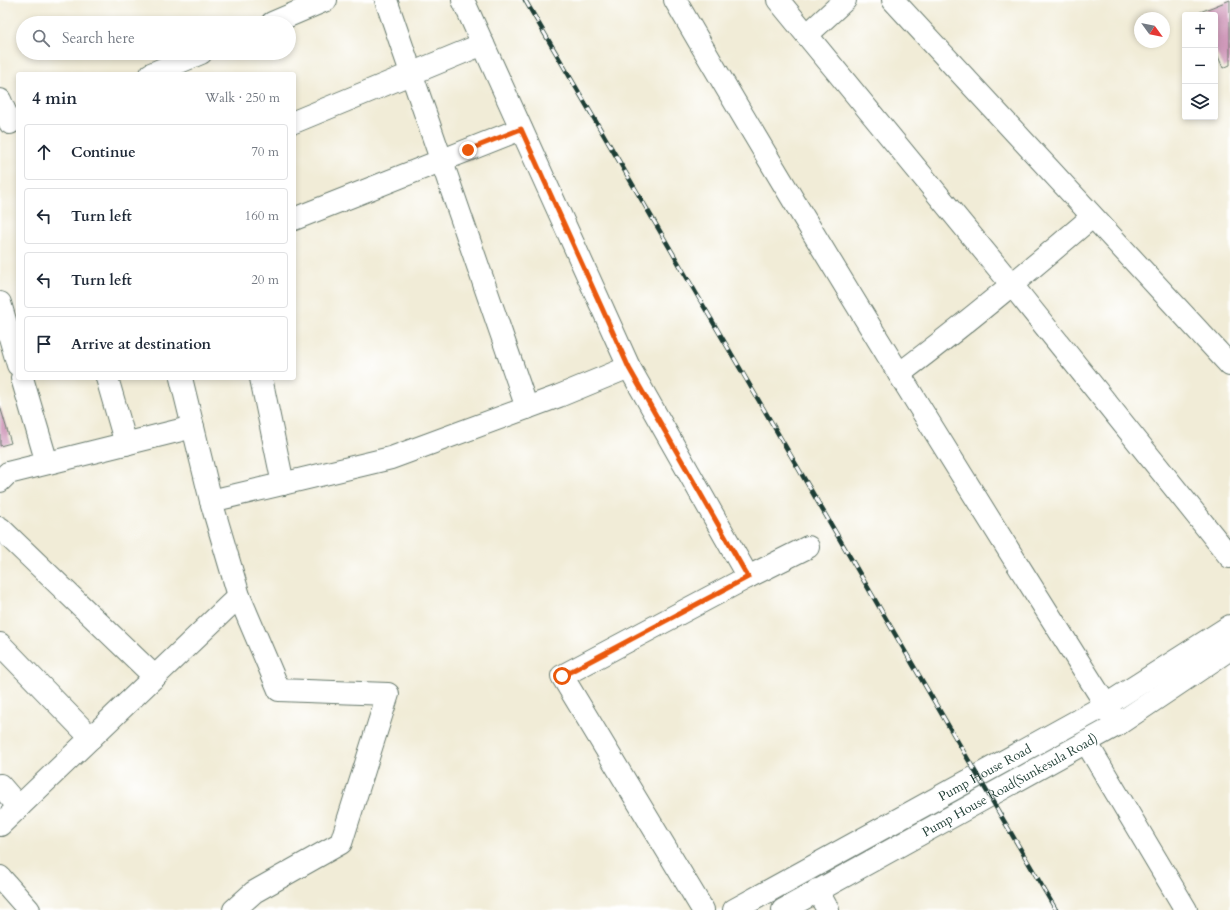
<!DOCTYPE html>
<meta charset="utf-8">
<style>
body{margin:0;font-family:Cardo,serif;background:#f2f2f3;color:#1f2937}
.controls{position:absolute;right:12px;top:12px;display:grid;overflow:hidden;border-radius:4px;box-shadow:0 2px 6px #0003}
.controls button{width:36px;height:36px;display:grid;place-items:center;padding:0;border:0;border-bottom:1px solid #e0e1e3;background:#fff;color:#1f2937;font:20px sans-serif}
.compass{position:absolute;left:1134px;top:12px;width:36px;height:36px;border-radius:50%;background:#fff;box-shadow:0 2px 6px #0003;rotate:123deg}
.stop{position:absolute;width:12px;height:12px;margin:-9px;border:3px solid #ea580c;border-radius:50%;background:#fff}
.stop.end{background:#ea580c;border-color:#fff;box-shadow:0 1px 4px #0008}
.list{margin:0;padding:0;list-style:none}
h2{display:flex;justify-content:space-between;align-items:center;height:52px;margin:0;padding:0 16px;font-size:17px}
h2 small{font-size:13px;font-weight:400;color:#747a83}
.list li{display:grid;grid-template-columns:26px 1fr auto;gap:12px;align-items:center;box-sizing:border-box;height:56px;margin:0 8px 8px;padding:0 8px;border:1px solid #e0e1e3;border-radius:4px}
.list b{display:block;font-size:15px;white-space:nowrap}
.list em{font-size:13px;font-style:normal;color:#747a83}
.icon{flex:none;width:22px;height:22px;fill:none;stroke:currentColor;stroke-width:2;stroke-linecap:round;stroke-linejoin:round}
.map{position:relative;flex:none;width:1230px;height:910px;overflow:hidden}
.search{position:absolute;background:#fff;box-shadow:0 2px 6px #0003;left:16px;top:16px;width:280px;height:44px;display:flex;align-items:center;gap:10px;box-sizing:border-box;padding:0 14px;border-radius:22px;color:#747a83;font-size:15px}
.panel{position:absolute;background:#fff;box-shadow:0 2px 6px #0003;left:16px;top:72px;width:280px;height:308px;border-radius:4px}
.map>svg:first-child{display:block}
</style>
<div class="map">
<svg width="1230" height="910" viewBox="0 0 1230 910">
<rect width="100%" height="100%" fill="#fff"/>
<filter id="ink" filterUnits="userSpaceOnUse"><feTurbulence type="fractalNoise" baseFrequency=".025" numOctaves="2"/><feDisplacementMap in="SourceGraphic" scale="8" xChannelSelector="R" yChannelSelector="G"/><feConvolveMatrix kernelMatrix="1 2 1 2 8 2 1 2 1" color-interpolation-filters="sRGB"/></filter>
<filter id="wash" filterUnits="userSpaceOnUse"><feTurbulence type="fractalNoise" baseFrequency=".012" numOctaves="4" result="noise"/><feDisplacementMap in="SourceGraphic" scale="16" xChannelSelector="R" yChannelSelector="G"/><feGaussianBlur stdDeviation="0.9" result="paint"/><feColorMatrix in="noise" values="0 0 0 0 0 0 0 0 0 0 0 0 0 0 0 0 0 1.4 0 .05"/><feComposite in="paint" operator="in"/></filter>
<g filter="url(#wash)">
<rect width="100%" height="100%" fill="#f1ecd7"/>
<g id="blocks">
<g fill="#ce95b7">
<path d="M1230 0V65L1223 68 1215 49V15H1201L1200 12Z"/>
<path d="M0 406 11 443 0 446Z"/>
</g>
</g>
</g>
<g filter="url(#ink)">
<use href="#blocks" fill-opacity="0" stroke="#687a6d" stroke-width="1"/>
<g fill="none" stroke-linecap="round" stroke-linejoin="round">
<defs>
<g id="minor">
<path d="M386 0 527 408"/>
<path d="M463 0 629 367"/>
<path d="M778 0 1012 285 1230 557"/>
<path d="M893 0 1230 365"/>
<path d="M272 23 326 0"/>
<path d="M807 35 845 0"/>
<path d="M151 74 201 53"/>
<path d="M0 100 10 123"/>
<path d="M294 122 483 44"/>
<path d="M294 219 521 129"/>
<path d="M0 303 18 365"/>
<path d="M899 374C966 324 1029 271 1092 217"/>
<path d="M22 378 47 463"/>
<path d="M107 378 126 444"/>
<path d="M181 378 211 501 239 596 279 690 388 694 341 843 254 892 234 910"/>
<path d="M261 378 283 484"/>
<path d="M0 481 8 473 193 427"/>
<path d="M211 501 391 458 559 396 629 367 748 577"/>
<path d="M0 528 155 677"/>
<path d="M0 644 91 738"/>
<path d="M1086 742 1186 910"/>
<path d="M0 785 19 807"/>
<path d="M0 825 239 596"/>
<path d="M0 877 29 910"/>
<path d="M817 890 828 910"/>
<path d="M703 910 562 676 748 577 808 547"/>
</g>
<path id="tertiary" d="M675 0C813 238 959 472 1106 705L1117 725"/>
<g id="secondary">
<path id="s1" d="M734 910 1106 705 1230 626"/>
<path id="s2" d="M783 910 1117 725 1230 649"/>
</g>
</defs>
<use href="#minor" stroke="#687a6d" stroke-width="24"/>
<use href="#tertiary" stroke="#687a6d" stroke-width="24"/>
<use href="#secondary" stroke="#687a6d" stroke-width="24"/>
<use href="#minor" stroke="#fff" stroke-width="22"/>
<use href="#tertiary" stroke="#fff" stroke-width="22"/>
<use href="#secondary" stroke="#fff" stroke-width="22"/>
<defs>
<path id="rail" d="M525 0 1056 910"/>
</defs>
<use href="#rail" stroke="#1f3d34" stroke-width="4.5"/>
<use href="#rail" stroke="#fff" stroke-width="3" stroke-dasharray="9" stroke-linecap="butt"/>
</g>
</g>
<g fill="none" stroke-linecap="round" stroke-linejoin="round" filter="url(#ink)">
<path stroke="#ea580c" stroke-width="5" d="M468 150 521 129 629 368 748 577 562 676"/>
</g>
<g text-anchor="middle" stroke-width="3" stroke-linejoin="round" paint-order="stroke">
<g font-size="13" fill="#1f3d34" stroke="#fff">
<text dy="5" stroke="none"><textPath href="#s1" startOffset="286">Pump House Road</textPath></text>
<text dy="5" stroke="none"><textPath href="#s2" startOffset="259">Pump House Road(Sunkesula Road)</textPath></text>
</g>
</g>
</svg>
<div class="controls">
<button>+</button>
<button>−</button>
<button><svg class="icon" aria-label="layers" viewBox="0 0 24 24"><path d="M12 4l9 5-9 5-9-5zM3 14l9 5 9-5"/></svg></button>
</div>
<svg class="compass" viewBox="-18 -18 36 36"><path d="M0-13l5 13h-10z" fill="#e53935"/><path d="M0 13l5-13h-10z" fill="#747a83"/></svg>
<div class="stop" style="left:562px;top:676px"></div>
<div class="stop end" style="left:468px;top:150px"></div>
<div class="search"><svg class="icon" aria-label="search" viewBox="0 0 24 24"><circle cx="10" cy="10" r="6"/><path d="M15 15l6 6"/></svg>Search here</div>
<section class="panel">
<h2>4 min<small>Walk · 250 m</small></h2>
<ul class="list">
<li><svg class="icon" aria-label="ahead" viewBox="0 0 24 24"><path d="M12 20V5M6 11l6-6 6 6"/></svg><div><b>Continue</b></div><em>70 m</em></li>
<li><svg class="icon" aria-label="left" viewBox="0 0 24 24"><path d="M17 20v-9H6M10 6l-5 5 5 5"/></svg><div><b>Turn left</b></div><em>160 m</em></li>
<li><svg class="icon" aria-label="left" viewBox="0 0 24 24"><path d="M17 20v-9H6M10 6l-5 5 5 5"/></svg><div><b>Turn left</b></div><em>20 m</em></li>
<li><svg class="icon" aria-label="arrive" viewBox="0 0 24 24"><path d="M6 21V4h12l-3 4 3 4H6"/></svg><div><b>Arrive at destination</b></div></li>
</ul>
</section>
</div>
